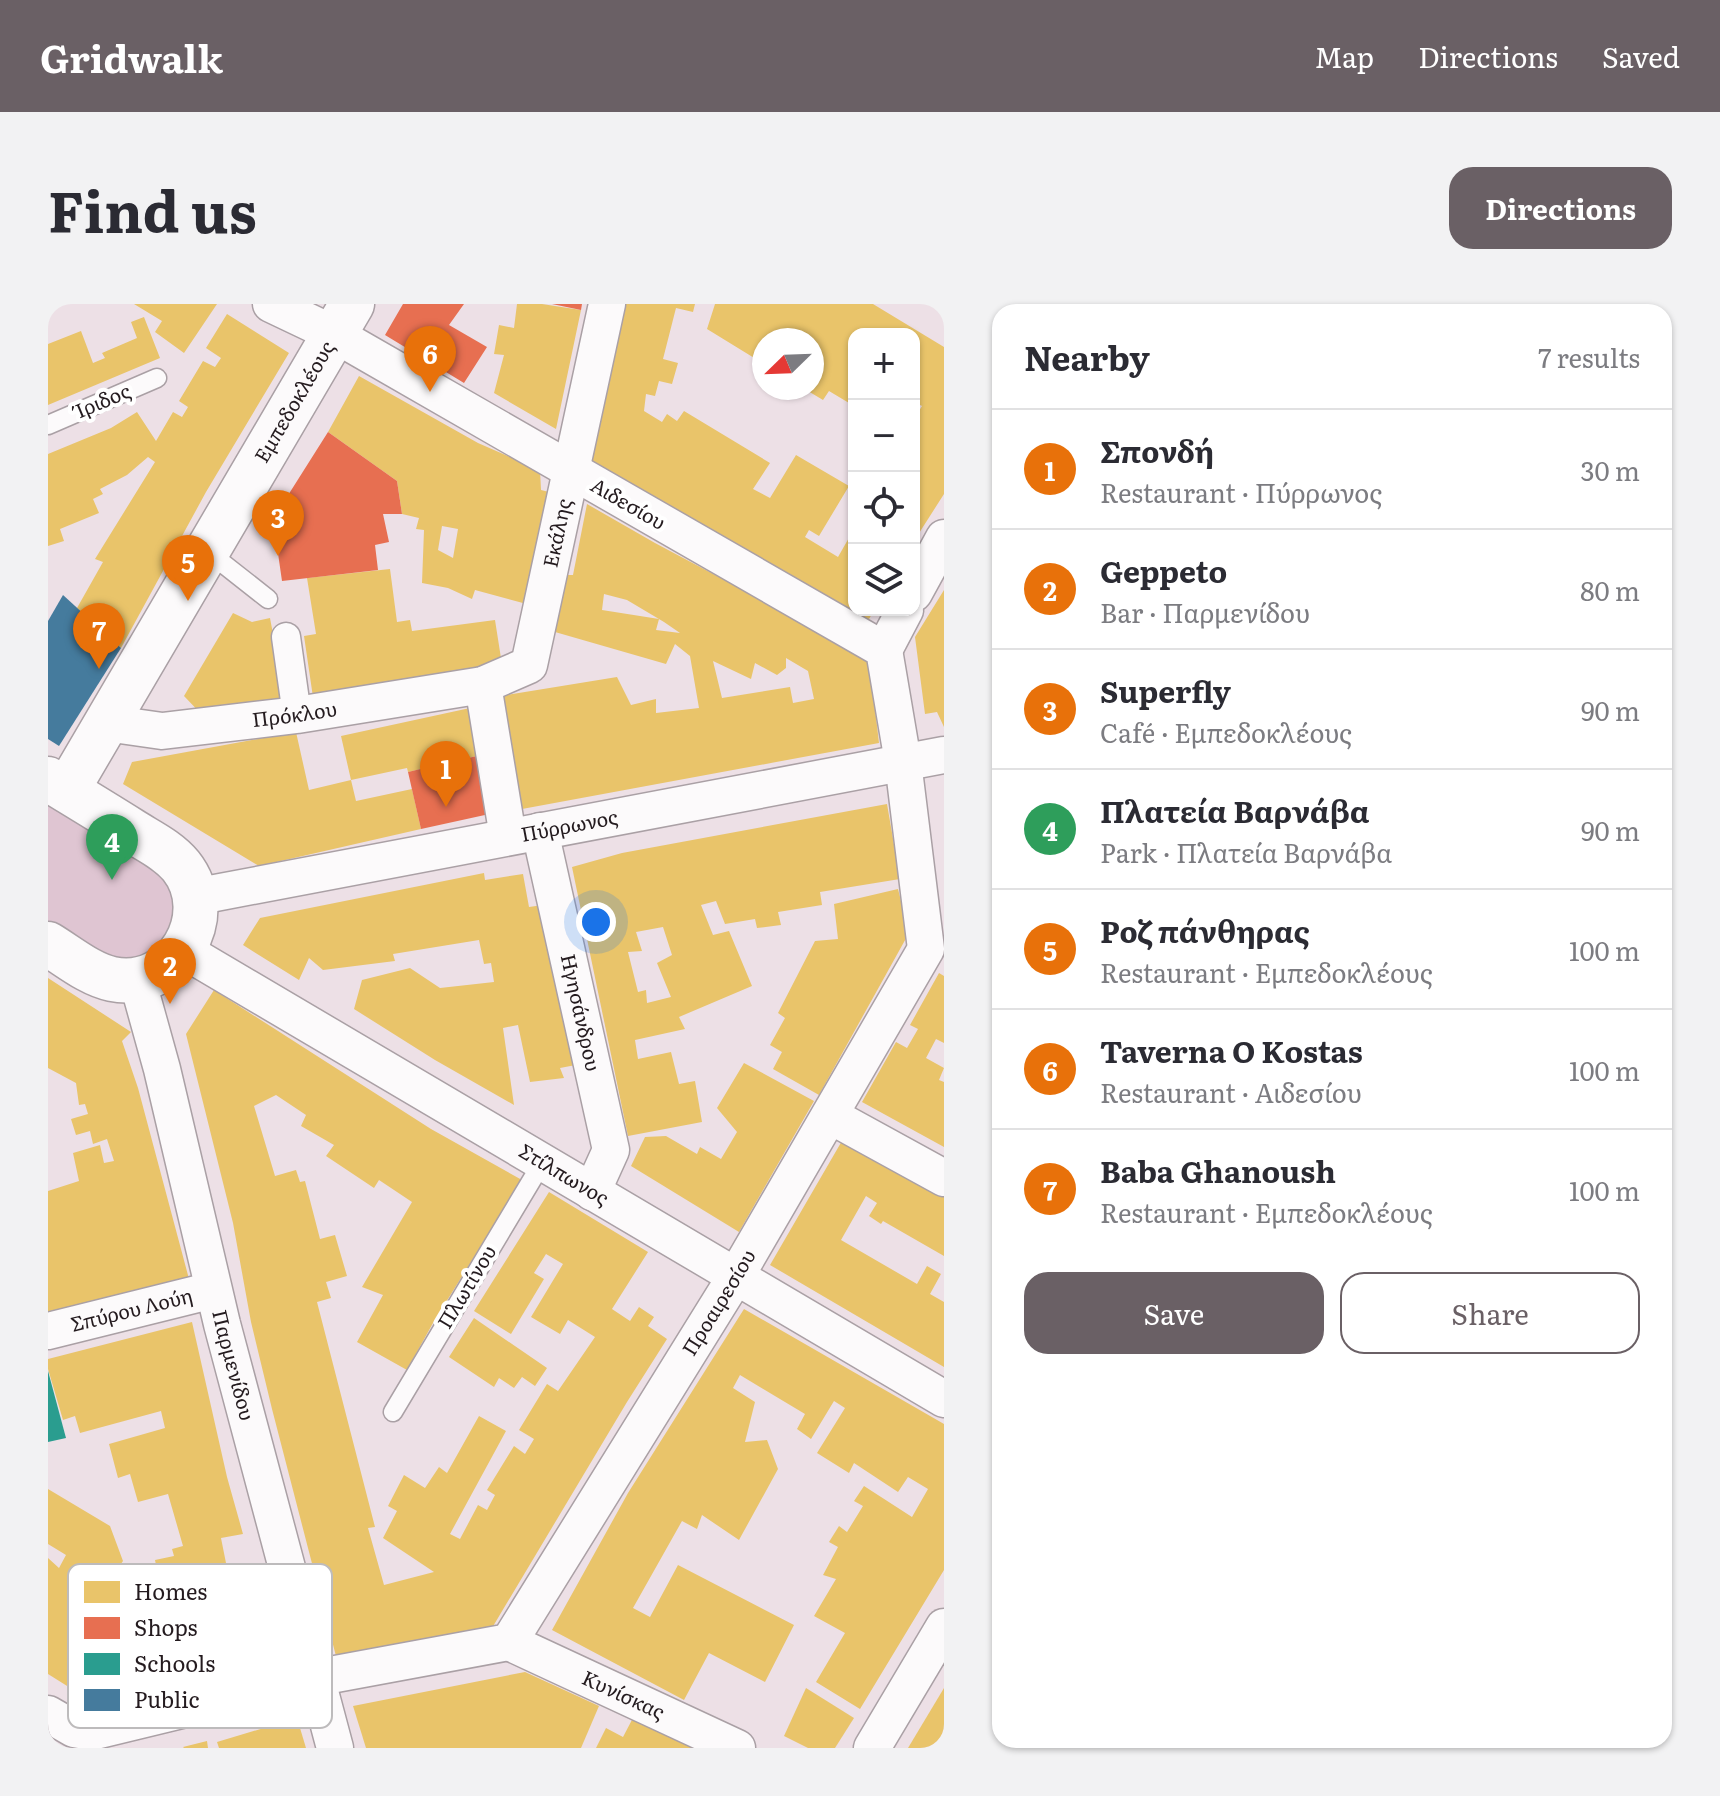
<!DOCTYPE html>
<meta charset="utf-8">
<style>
body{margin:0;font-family:Literata,serif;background:#f2f2f3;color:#2b2b33}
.controls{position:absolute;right:24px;top:24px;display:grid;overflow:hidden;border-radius:16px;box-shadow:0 2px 6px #0004}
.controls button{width:72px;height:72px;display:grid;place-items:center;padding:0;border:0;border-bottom:2px solid #e1e1e2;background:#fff;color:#2b2b33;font:40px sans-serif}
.compass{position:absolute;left:704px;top:24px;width:72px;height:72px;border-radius:50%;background:#fff;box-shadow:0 2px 6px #0004;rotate:247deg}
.you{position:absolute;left:548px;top:618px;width:28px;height:28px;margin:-20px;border:6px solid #fff;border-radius:50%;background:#1a73e8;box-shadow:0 0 0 12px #1a73e833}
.badge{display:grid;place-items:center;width:52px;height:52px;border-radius:50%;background:#6a6065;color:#fff;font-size:26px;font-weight:700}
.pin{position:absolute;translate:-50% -66px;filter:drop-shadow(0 2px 4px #0008)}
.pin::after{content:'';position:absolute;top:42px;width:28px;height:24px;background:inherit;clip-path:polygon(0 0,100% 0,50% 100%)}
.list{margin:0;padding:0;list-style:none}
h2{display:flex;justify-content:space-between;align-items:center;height:104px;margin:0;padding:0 32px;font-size:34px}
h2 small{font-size:26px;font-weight:400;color:#7c7c81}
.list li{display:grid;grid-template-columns:52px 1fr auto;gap:24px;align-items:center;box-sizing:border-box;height:120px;padding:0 32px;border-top:2px solid #e1e1e2}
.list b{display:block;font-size:30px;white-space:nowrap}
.list p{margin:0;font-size:26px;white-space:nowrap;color:#7c7c81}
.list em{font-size:26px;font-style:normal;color:#7c7c81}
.actions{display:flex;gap:16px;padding:24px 32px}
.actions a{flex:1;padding:18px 0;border:2px solid #6a6065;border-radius:24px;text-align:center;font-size:28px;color:#6a6065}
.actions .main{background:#6a6065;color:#fff}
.icon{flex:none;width:44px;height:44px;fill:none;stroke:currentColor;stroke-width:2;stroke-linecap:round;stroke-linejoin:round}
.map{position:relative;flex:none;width:896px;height:1444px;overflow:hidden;border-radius:24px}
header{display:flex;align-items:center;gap:48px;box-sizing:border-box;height:112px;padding:0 40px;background:#6a6065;color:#fff}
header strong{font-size:38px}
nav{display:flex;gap:44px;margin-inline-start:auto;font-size:28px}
.intro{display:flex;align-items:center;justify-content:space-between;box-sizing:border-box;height:192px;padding:0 48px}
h1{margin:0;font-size:56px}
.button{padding:20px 36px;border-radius:24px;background:#6a6065;color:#fff;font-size:28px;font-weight:700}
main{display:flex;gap:48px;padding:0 48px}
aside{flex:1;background:#fff;border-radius:24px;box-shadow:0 2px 6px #0004}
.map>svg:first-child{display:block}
</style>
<header>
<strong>Gridwalk</strong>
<nav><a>Map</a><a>Directions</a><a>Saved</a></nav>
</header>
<div class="intro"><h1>Find us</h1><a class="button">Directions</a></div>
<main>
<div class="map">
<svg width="896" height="1444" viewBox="0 0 896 1444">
<rect width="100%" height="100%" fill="#ede0e6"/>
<path fill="#dfc5d2" d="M0 491 123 568 133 618 99 656 65 658 0 620Z"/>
<g fill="#e9c46a" fill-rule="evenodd">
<path d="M86 0H169L136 49 107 28 114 17Z"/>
<path d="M469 0H494L533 6 508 125 446 89 456 51 446 50 451 21 466 24Z"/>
<path d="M567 0H647L645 8 628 4 615 55 630 59 624 80 611 77 607 92 598 90 596 107 614 118 619 110 629 117 636 107 722 159 705 185 722 194 748 151 801 182 771 232 761 226 757 233 790 253 806 225V306H826L820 317 530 156Z"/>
<path d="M667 0H825L896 43V190L866 237V115L874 102 866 98V30H806V102L781 87 775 96 755 84H764V36H716V60L659 25Z"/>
<path d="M179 10 241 49 158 188 73 344 29 304 55 258 47 255 107 158 100 153 79 171 52 185 55 190 45 195 51 209 12 225 16 237 0 242V150L63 124 89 108 108 137 125 108 134 113 140 103 131 97 155 57 167 63 173 54 158 44Z"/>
<path d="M96 13 112 54 0 101V40L33 27 45 59 57 54 54 49 89 34 83 18Z"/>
<path d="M311 72 430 139 492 166 493 186 509 190 486 302 427 286 424 295 400 284 374 279 376 226 368 225 371 214 354 210 349 177 280 128ZM394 222 410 225 405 254 390 246Z"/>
<path d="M539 200 607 239 821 353 831 439 474 505 452 392 569 373 583 401 608 395V409L651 404 642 352 627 340 618 360 507 328 514 271H525ZM556 290 579 296 616 318 632 329 608 326 611 315 554 306ZM738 354 760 367 766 395 745 399 742 383 674 394 665 357 703 375 707 359 729 371 738 364Z"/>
<path d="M342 265 349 318 362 316 364 327 447 316 455 367 266 400 256 332 268 330 259 274Z"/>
<path d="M896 286V423L889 408 877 410 867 333Z"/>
<path d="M185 309 204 318 222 314 238 399 158 415 136 392Z"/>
<path d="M422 404 433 451 360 468 359 464 303 476 293 432Z"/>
<path d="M248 428 261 486 303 476 308 497 364 485 373 525 211 562 75 480 84 458Z"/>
<path d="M839 500 852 575 772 588 774 601 730 608 733 621 709 624 707 615 677 620 668 597 653 601 665 631 681 627 704 682 631 713 637 725 587 736 590 755 623 748 631 780 647 777 654 818 580 832 524 563 574 549ZM615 623 624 651 609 659 623 693 599 699 598 686 590 688 580 648 594 647 588 628Z"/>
<path d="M436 569 437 576 475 570 481 603 502 600 533 760 512 764 516 774 482 778 470 721 455 724 466 801 387 756 306 705 314 676 362 664 392 684 446 678 443 659 436 660 431 636 345 650 347 657 275 666 261 654 251 676 195 641 212 614Z"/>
<path d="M850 585 861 629 771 791 725 765 734 748 722 741 737 714 730 709 767 637 790 635 786 600Z"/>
<path d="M891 669 896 672V739L888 735 878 754 896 764 891 776 896 778V843L814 798 848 738 859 744 870 725 862 721Z"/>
<path d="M0 674 83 728 74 737 90 784 141 975 0 1015V887L31 877 25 849 52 841 56 859 66 857 59 835 45 840 42 827 28 831 23 815 40 810 37 800 31 801 28 779 0 764Z"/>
<path d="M166 686 383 825 474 876 385 1019 359 1066 309 1038 335 991 314 983 364 898 331 876 326 884 278 852 286 841 253 822 258 811 228 791 206 802 227 872 248 866 252 878 257 877 272 935 287 931 299 972 278 978 283 994 269 998 327 1223 320 1224 336 1281 386 1268 335 1234 349 1207 340 1202 356 1171 377 1184 391 1163 399 1169 431 1112 458 1127 402 1230 412 1235 430 1201 439 1206 447 1191 439 1186 466 1142 477 1150 486 1135 471 1126 499 1080 510 1087 547 1033 520 1016 512 1030 483 1013 515 960 498 950 486 969 496 975 463 1030 426 1007 501 888 600 948 564 1005 582 1017 591 1003 606 1013 600 1022 619 1035 579 1098 444 1324 385 1333 289 1356 224 1105 203 1018 185 919 138 730Z"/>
<path d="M696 759 766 797 691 928 583 862 597 833 618 832 649 850 652 843 673 855 689 828 669 804Z"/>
<path d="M798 830 896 888V952L835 917 833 920 821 912 829 899 818 892 793 936 869 980 879 962 893 970 882 990 896 998V1063L722 961Z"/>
<path d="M696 1005 896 1120V1266L812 1405 768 1378 797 1329 766 1312 788 1275 775 1271 790 1243 781 1238 791 1222 799 1228 815 1202 806 1197 816 1182 864 1213 880 1185 860 1173 850 1188 806 1159 801 1169 769 1149 797 1104 786 1097 763 1135 749 1125 757 1110 692 1071 685 1084 707 1098 697 1138 719 1136 730 1165 691 1236 654 1211 649 1225 634 1217 585 1304 602 1313 630 1261 746 1321 717 1378 661 1349 636 1396 504 1326 580 1189Z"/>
<path d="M426 1014 499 1064 487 1082 474 1073 466 1084 451 1074 446 1083 401 1053Z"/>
<path d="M144 1018 179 1173 195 1230 173 1234 186 1299 218 1292 236 1368 51 1402 0 1370V1254L11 1264 18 1251 0 1240V1185L62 1222 75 1257 60 1278 80 1290 76 1301 96 1307 100 1352 132 1344 128 1323 121 1324 107 1256 126 1252 124 1245 135 1242 120 1190 90 1198 82 1170 70 1174 61 1140 117 1124 113 1107 32 1129 27 1112 15 1116 0 1065V1055ZM35 1291 48 1297 35 1313 27 1304ZM179 1307 181 1321 161 1323 165 1337 156 1339 150 1313Z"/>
<path d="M477 1368 551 1402 533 1444H318L305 1402Z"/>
<path d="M758 1384 806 1414 787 1444H760L736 1432Z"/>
<path d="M896 1384V1444H860Z"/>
<path d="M586 1412 650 1444H548L558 1424 575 1433Z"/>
<path d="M249 1414 258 1444H171L169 1438Z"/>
<path d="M159 1437 160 1444H136L135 1443Z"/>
</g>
<g fill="#e76f51">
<path d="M355 0H416L401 21 439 43 416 79 337 31Z"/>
<path d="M504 0H534L533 6Z"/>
<path d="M280 128 349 177 354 210H335L341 238 327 241 330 266 234 277 225 215Z"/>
<path d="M433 451 446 509 373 525 360 468 389 461 392 476 406 473 403 458Z"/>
</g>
<path fill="#2a9d8f" d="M0 1067 18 1134 0 1138Z"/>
<path fill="#457b9d" d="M15 291 73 344 11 442 0 435V317Z"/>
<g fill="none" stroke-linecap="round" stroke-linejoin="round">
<defs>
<g id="service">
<path d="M0 121 109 74"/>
<path d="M159 247 220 295"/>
<path d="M345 1108 494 859"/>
</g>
<path id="pedestrian" d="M238 333 249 411"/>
<g id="minor">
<path d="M866 289 896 234"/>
<path d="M836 346 857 306"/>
<path d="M435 381 460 533"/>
<path id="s1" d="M58 419 114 427 249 411 435 381 481 361 559 0"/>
<path id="s2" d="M492 527 563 846 544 888"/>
<path id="s3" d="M146 593 896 451"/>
<path id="s4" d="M135 646 896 1095"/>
<path id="s5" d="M89 675 114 765 174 1020 287 1444"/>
<path d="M783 812 896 874"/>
<path id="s6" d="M0 1027 165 986"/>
<path id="s7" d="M461 1338 689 1444"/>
<path id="s8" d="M0 1410 26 1425 43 1428 266 1374 461 1338 688 972 878 645 855 458 836 346 286 30 223 0"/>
<path d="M824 1444 896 1323"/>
</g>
<g id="tertiary">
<path d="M0 475C28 492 56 509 83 526 100 537 120 546 133 562 172 611 127 688 64 675 41 670 20 652 0 640"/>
<path id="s9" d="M19 486 304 0"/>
</g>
</defs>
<use href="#service" stroke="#aaa0a5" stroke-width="21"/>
<use href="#pedestrian" stroke="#aaa0a5" stroke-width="31"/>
<use href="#minor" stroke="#aaa0a5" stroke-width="39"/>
<use href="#tertiary" stroke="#aaa0a5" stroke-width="47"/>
<use href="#service" stroke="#fcfafb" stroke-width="18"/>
<use href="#pedestrian" stroke="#fcfafb" stroke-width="28"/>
<use href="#minor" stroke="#fcfafb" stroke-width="36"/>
<use href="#tertiary" stroke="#fcfafb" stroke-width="44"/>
</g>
<g text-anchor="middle" stroke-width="8" stroke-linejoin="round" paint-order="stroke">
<g font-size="20" fill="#241b1f" stroke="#fff">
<text transform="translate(55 97) rotate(-23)" y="7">Ίριδος</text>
<text dy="7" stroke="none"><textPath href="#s9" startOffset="450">Εμπεδοκλέους</textPath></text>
<text transform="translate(580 200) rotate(30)" y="7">Αιδεσίου</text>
<text dy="7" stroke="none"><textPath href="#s1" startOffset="566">Εκάλης</textPath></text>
<text dy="7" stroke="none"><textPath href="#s1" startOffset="190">Πρόκλου</textPath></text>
<text dy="7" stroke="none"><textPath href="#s3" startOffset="382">Πύρρωνος</textPath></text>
<text dy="7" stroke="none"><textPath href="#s2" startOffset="186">Ηγησάνδρου</textPath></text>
<text dy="7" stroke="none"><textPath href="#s4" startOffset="442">Στίλπωνος</textPath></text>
<text transform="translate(419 983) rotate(-59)" y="7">Πλωτίνου</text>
<text dy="7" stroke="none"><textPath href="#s8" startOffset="874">Προαιρεσίου</textPath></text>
<text dy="7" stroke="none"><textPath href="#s6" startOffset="86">Σπύρου Λούη</textPath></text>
<text dy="7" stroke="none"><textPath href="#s5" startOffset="398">Παρμενίδου</textPath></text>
<text dy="7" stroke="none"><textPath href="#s7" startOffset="126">Κυνίσκας</textPath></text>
</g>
</g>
<rect x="20" y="1260" width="264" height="164" rx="12" fill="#fff" stroke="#bdbbbc" stroke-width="2"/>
<rect x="36" y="1277" width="36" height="22" fill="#e9c46a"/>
<rect x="36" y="1313" width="36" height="22" fill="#e76f51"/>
<rect x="36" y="1349" width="36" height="22" fill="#2a9d8f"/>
<rect x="36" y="1385" width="36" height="22" fill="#457b9d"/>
<g font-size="22" fill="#241b1f">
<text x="86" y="1296">Homes</text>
<text x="86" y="1332">Shops</text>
<text x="86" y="1368">Schools</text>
<text x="86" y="1404">Public</text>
</g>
</svg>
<div class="controls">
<button>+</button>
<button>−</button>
<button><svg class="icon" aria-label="locate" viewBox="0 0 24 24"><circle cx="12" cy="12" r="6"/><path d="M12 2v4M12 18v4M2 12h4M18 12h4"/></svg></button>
<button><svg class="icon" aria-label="layers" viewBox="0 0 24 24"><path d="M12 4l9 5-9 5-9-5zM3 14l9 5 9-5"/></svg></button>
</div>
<svg class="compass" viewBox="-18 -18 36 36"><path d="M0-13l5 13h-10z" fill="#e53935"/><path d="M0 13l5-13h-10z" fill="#7c7c81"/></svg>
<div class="you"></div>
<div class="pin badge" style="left:398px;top:503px;background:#e8710a">1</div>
<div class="pin badge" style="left:122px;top:700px;background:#e8710a">2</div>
<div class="pin badge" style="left:230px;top:252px;background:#e8710a">3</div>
<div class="pin badge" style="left:64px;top:576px;background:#2e9e5b">4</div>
<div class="pin badge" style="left:140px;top:297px;background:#e8710a">5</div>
<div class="pin badge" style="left:382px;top:88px;background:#e8710a">6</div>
<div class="pin badge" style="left:51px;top:365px;background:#e8710a">7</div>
</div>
<aside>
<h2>Nearby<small>7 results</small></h2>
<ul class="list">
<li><span class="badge" style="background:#e8710a">1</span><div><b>Σπονδή</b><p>Restaurant · Πύρρωνος</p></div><em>30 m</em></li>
<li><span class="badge" style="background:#e8710a">2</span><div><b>Geppeto</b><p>Bar · Παρμενίδου</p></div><em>80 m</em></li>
<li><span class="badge" style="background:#e8710a">3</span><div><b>Superfly</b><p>Café · Εμπεδοκλέους</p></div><em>90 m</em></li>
<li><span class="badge" style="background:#2e9e5b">4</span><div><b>Πλατεία Βαρνάβα</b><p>Park · Πλατεία Βαρνάβα</p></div><em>90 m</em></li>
<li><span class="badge" style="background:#e8710a">5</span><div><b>Ροζ πάνθηρας</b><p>Restaurant · Εμπεδοκλέους</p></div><em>100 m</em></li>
<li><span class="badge" style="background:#e8710a">6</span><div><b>Taverna O Kostas</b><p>Restaurant · Αιδεσίου</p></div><em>100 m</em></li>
<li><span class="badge" style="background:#e8710a">7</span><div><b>Baba Ghanoush</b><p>Restaurant · Εμπεδοκλέους</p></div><em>100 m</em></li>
</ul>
<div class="actions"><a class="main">Save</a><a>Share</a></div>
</aside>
</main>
